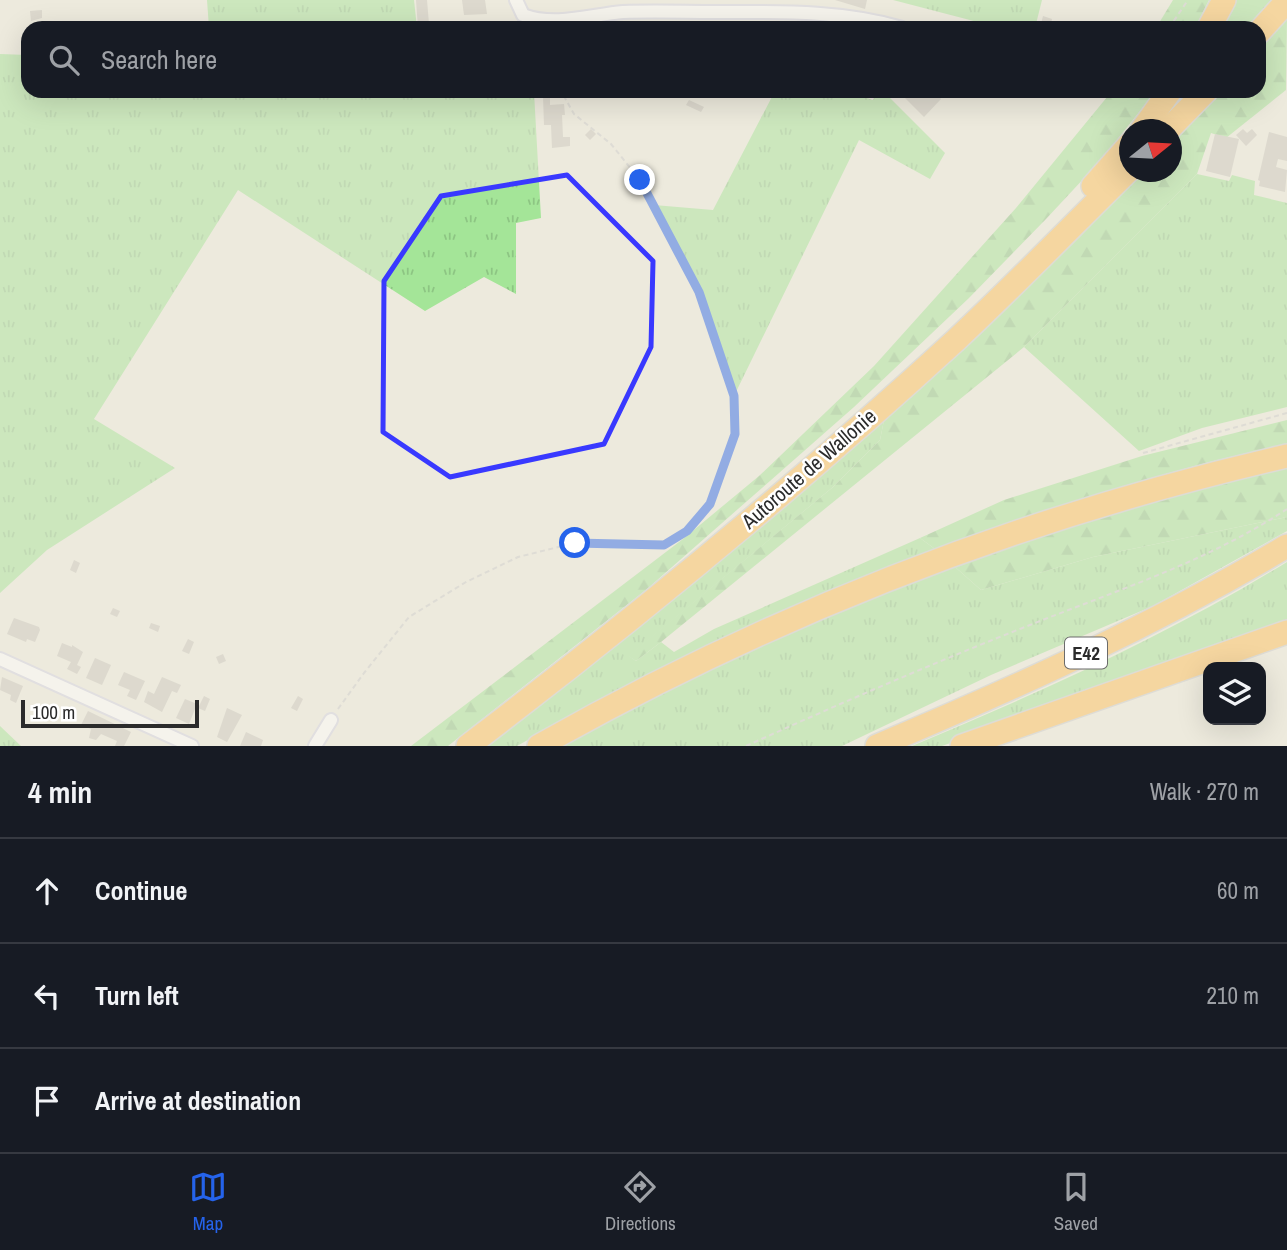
<!DOCTYPE html>
<meta charset="utf-8">
<style>
body{margin:0;font-family:"Archivo Narrow",sans-serif;background:#242831;color:#f1f3f6}
.controls{position:absolute;right:21px;bottom:21px;display:grid;overflow:hidden;border-radius:14px;box-shadow:0 7px 28px #0002}
.controls button{width:63px;height:63px;display:grid;place-items:center;padding:0;border:0;border-bottom:2px solid #363941;background:#171b24;color:#f1f3f6;font:35px sans-serif}
.compass{position:absolute;left:1119px;top:119px;width:63px;height:63px;border-radius:50%;background:#171b24;box-shadow:0 7px 28px #0002;rotate:72deg}
.scale{position:absolute;left:21px;bottom:18px;width:178px;box-sizing:border-box;padding-left:7px;border:4px solid #2b2b2b;border-top:0;font-size:19px;line-height:24px;white-space:nowrap;color:#2b2b2b;-webkit-text-stroke:5px #fff;paint-order:stroke}
.stop{position:absolute;width:21px;height:21px;margin:-16px;border:5px solid #2563eb;border-radius:50%;background:#fff}
.stop.end{background:#2563eb;border-color:#fff;box-shadow:0 2px 7px #0008}
.list{margin:0;padding:0;list-style:none}
h2{display:flex;justify-content:space-between;align-items:center;height:91px;margin:0;padding:0 28px;font-size:30px}
h2 small{font-size:23px;font-weight:400;color:#9ea1a6}
.list li{display:grid;grid-template-columns:46px 1fr auto;gap:21px;align-items:center;box-sizing:border-box;height:105px;padding:0 28px;border-top:2px solid #363941}
.list b{display:block;font-size:26px;white-space:nowrap}
.list em{font-size:23px;font-style:normal;color:#9ea1a6}
.icon{flex:none;width:38px;height:38px;fill:none;stroke:currentColor;stroke-width:2;stroke-linecap:round;stroke-linejoin:round}
.map{position:relative;flex:none;width:1287px;height:746px;overflow:hidden}
.search{position:absolute;background:#171b24;box-shadow:0 7px 28px #0002;left:21px;right:21px;top:21px;height:77px;display:flex;align-items:center;gap:18px;box-sizing:border-box;padding:0 24px;border-radius:21px;color:#9ea1a6;font-size:26px}
.sheet{height:406px;background:#171b24}
nav{display:flex;justify-content:space-around;align-items:center;box-sizing:border-box;height:98px;border-top:2px solid #363941;background:#171b24;font-size:19px;color:#9ea1a6}
nav a{display:grid;justify-items:center;gap:4px}
nav .on{color:#2563eb}
.map>svg:first-child{display:block}
</style>
<div class="map">
<svg width="1287" height="746" viewBox="0 0 1287 746">
<defs>
<pattern id="grass-tufts" width="24" height="20" patternUnits="userSpaceOnUse" patternTransform="scale(1.75)"><rect width="24" height="20" fill="#a4e598"/><path d="M3 7l-1-3M5 7V3M7 7l1-3M15 17l-1-3M17 17v-4M19 17l1-3" fill="none" stroke="#8dc583"/></pattern>
<pattern id="forest-firs" width="22" height="20" patternUnits="userSpaceOnUse" patternTransform="scale(1.75)"><rect width="22" height="20" fill="#a4e598"/><path d="M5 1l3.5 6h-7zM16 11l3.5 6h-7z" fill="#8dc583"/></pattern>
</defs>
<rect width="100%" height="100%" fill="#edeadd"/>
<g fill="url(#grass-tufts)">
<path d="M207 0H414L417 28H209Z"/>
<path d="M893 0H1042L1035 28H989V25Z"/>
<path d="M1231 0H1271L1246 28H1217Z"/>
<path d="M0 54 28 55V91H491L493 97 534 92 541 218 516 223V294L484 277 425 311 238 190 94 419 175 468 47 550 0 593Z"/>
<path d="M775 91H846L873 100 877 91H883L945 153 930 179 859 140 734 396 699 292 654 205 713 210Z"/>
<path d="M1197 174 1229 181 1232 175 1255 181 1254 195 1287 203V407L1202 428 1139 451 1024 347Z"/>
<path d="M885 415 880 440 833 487 629 656 636 661 661 642 674 652 714 629 920 538 935 549 827 591 713 643 613 692 517 746H481Z"/>
<path d="M1287 517V531L1153 606 991 675 842 746H559L666 687 846 605 954 566 981 590 1093 557Z"/>
<path d="M1287 562V623L942 746H912C1041 692 1168 635 1287 562Z"/>
<path d="M0 726 21 746H0Z"/>
</g>
<g fill="url(#forest-firs)">
<path d="M1173 0H1209L1195 28H1156Z"/>
<path d="M1287 16 1286 90 1226 138 1211 133 1197 174 1024 347 661 642 636 661 628 656 833 487 880 440 885 415 1055 258 1141 172H1172V141L1220 91H1259V47Z"/>
<path d="M1112 91H1156L1100 161 1046 219 969 298 854 407 647 589 448 746H411L683 539 759 476 874 366 1016 208Z"/>
<path d="M1287 420V444C1167 469 1050 508 935 549L920 538 1004 500 1142 456Z"/>
<path d="M1287 468V517L1093 557 981 590 954 566 1139 505Z"/>
</g>
<g fill="#c9c6bd">
<path d="M416 0H427L429 24 468 21V28H418Z"/>
<path d="M462 0H485L487 14 464 15Z"/>
<path d="M835 0H867L865 9Z"/>
<path d="M42 10V18L31 21 30 11Z"/>
<path d="M816 15 845 18 841 25 838 24 835 28H818L819 26 812 21Z"/>
<path d="M1043 16 1052 19 1050 28H1040Z"/>
<path d="M776 22 790 28H774Z"/>
<rect x="712" y="24" width="20" height="4"/>
<path d="M898 91H933L941 99 924 117Z"/>
<path d="M543 96H550V105L564 104 565 115H562L563 137H570V146L552 148 551 125H544Z"/>
<path d="M689 100 704 107 701 112 686 105Z"/>
<path d="M591 129 596 134 590 140 585 135Z"/>
<path d="M1243 129 1247 133 1252 129 1257 135 1246 146 1236 135Z"/>
<path d="M1269 132 1287 137V161L1278 159 1276 167 1287 170 1285 192 1259 186 1260 181 1258 180Z"/>
<path d="M1215 134 1239 139 1230 177 1206 171Z"/>
<path d="M74 560 80 563 76 573 70 570Z"/>
<path d="M113 608 120 611 117 617 110 614Z"/>
<path d="M14 618 39 627 40 630 35 642 27 639 26 642 7 634Z"/>
<path d="M151 623 160 626 158 632 149 628Z"/>
<path d="M188 639 194 642 189 654 182 651Z"/>
<path d="M62 643 72 647V645L83 652 77 665 81 667 77 674 67 669 71 662 57 656Z"/>
<path d="M223 654 226 661 219 664 216 657Z"/>
<path d="M95 658 111 665 102 685 86 678Z"/>
<path d="M124 672 145 681 136 700 127 696 130 690 118 685Z"/>
<path d="M2 677 23 686 16 703 10 700 11 695 0 690Z"/>
<path d="M162 677 181 685 177 693 172 691 162 712 144 702 148 691 154 694Z"/>
<path d="M204 696 210 699 205 711 198 708Z"/>
<path d="M298 696 303 699 297 711 291 708Z"/>
<path d="M185 699 197 704 189 724 176 718Z"/>
<path d="M227 708 242 715 227 742 217 737Z"/>
<path d="M88 711 131 732 124 746H115L117 741 101 734 96 740 89 738 91 729 81 725Z"/>
<path d="M246 732 263 740 261 746H240Z"/>
</g>
<g fill="none" stroke-linecap="round" stroke-linejoin="round">
<defs>
<g id="street">
<path d="M516 0 523 15C555 27 590 15 623 12 654 11 685 12 715 12 777 12 841 10 902 28"/>
<path d="M0 659 192 746"/>
<path d="M315 746 331 720"/>
</g>
<g id="highway">
<path d="M1209 28 1224 0"/>
<path d="M1259 32 1287 1"/>
<path d="M1142 130 1170 91"/>
<path d="M1168 130 1206 91"/>
<path d="M1093 186 1130 144"/>
<path d="M468 746C636 618 800 483 956 340 1015 285 1072 226 1130 169"/>
<path d="M539 746C773 614 1025 516 1287 456"/>
<path d="M877 746C1018 687 1156 624 1287 546"/>
<path d="M962 746 1287 632"/>
</g>
</defs>
<use href="#street" stroke="#d2d2e4" stroke-width="16"/>
<use href="#highway" stroke="#ccc" stroke-width="26"/>
<g stroke="#ccc" stroke-width="2" stroke-dasharray="5 3.5" stroke-linecap="butt">
<path d="M1169 28 1188 0"/>
<path d="M1143 453 1287 413"/>
<path d="M338 709 364 673 409 617 466 582 518 557 575 543 664 545 687 531 710 504 735 434 734 396 699 292 640 180 611 144 574 114 561 91"/>
<path d="M746 746C841 703 938 661 1035 623 1121 589 1210 560 1287 509"/>
</g>
<use href="#street" stroke="#fff" stroke-width="12"/>
<use href="#highway" stroke="#ffbf57" stroke-width="23"/>
</g>
<g fill="none" stroke-linecap="round" stroke-linejoin="round">
<path stroke="#2563eb" stroke-width="9" d="M575 543 664 545 687 531 710 504 735 434 734 396 699 292 640 180"/>
</g>
<path d="M0 0H1287V746H0ZM567 175 653 261 651 347 604 444 450 477 383 432 384 281 441 196Z" fill="#edeadd" fill-opacity=".55" fill-rule="evenodd"/>
<path fill="none" stroke="#3939ff" stroke-width="5" stroke-linejoin="round" d="M567 175 653 261 651 347 604 444 450 477 383 432 384 281 441 196Z"/>
<g text-anchor="middle" stroke-width="5" stroke-linejoin="round" paint-order="stroke">
<rect fill="#fff" stroke="#6b6b6b" stroke-width="2" x="1065" y="637.5" width="42" height="31" rx="5"/>
<g font-size="19" font-weight="bold" fill="#2b2b2b">
<text x="1086" y="660">E42</text>
</g>
<g font-size="21" fill="#2b2b2b" stroke="#fff">
<text transform="translate(809 469) rotate(-41)" y="7">Autoroute de Wallonie</text>
</g>
</g>
</svg>
<div class="controls">
<button><svg class="icon" aria-label="layers" viewBox="0 0 24 24"><path d="M12 4l9 5-9 5-9-5zM3 14l9 5 9-5"/></svg></button>
</div>
<svg class="compass" viewBox="-18 -18 36 36"><path d="M0-13l5 13h-10z" fill="#e53935"/><path d="M0 13l5-13h-10z" fill="#9ea1a6"/></svg>
<div class="scale">100 m</div>
<div class="stop" style="left:575px;top:543px"></div>
<div class="stop end" style="left:640px;top:180px"></div>
<div class="search"><svg class="icon" aria-label="search" viewBox="0 0 24 24"><circle cx="10" cy="10" r="6"/><path d="M15 15l6 6"/></svg>Search here</div>
</div>
<section class="sheet">
<h2>4 min<small>Walk · 270 m</small></h2>
<ul class="list">
<li><svg class="icon" aria-label="ahead" viewBox="0 0 24 24"><path d="M12 20V5M6 11l6-6 6 6"/></svg><div><b>Continue</b></div><em>60 m</em></li>
<li><svg class="icon" aria-label="left" viewBox="0 0 24 24"><path d="M17 20v-9H6M10 6l-5 5 5 5"/></svg><div><b>Turn left</b></div><em>210 m</em></li>
<li><svg class="icon" aria-label="arrive" viewBox="0 0 24 24"><path d="M6 21V4h12l-3 4 3 4H6"/></svg><div><b>Arrive at destination</b></div></li>
</ul>
</section>
<nav>
<a class="on"><svg class="icon" aria-label="map" viewBox="0 0 24 24"><path d="M3 6l6-2 6 2 6-2v14l-6 2-6-2-6 2zM9 4v14M15 6v14"/></svg>Map</a>
<a><svg class="icon" aria-label="directions" viewBox="0 0 24 24"><path d="M12 3l9 9-9 9-9-9zM9 14v-3h6M13 9l2 2-2 2"/></svg>Directions</a>
<a><svg class="icon" aria-label="saved" viewBox="0 0 24 24"><path d="M7 4h10v16l-5-4-5 4z"/></svg>Saved</a>
</nav>
